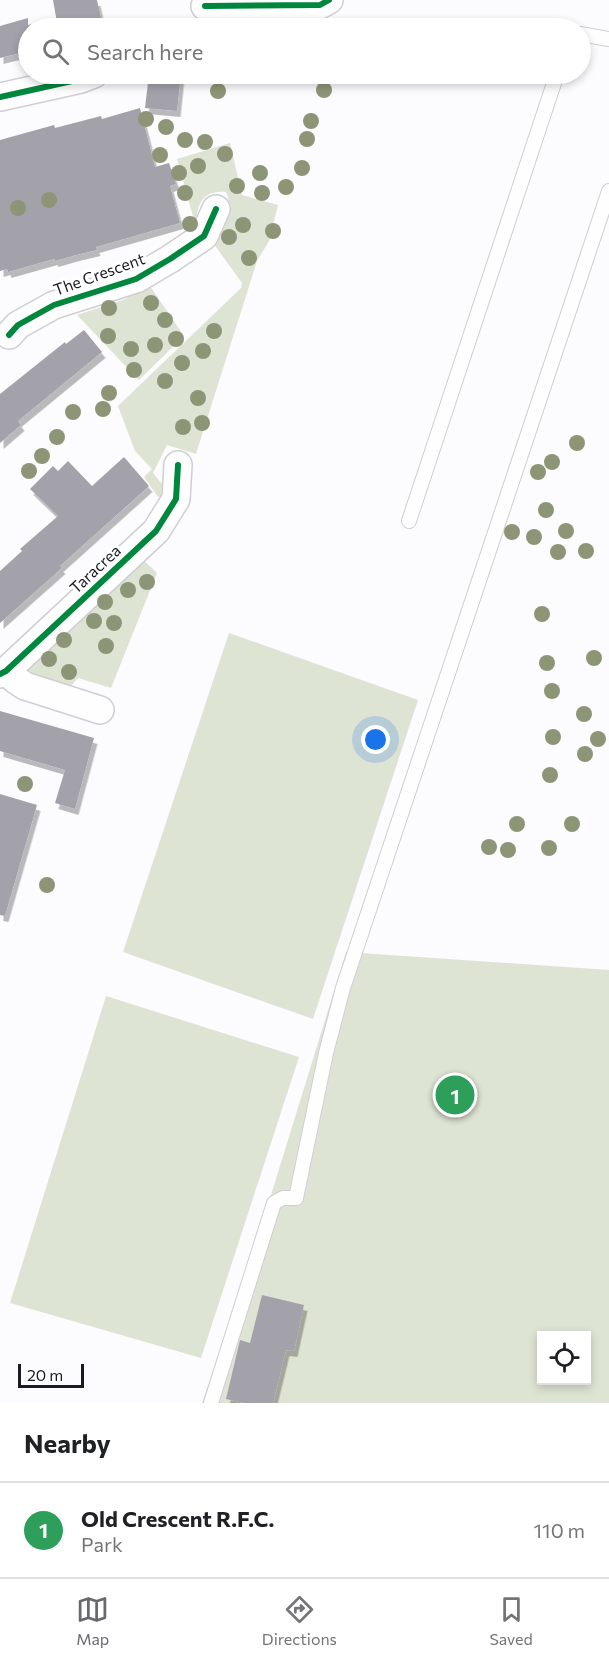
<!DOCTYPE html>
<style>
body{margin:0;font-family:Commissioner,sans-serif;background:#f6f6f6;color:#202124}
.controls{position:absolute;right:18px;bottom:18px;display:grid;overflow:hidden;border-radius:0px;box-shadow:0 3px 9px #0003}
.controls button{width:54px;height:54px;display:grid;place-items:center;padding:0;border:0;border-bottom:2px solid #e0e0e0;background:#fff;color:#202124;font:30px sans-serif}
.scale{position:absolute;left:18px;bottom:15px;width:66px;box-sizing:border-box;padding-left:6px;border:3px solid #1b1922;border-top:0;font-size:16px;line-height:21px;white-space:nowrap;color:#1b1922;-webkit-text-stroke:4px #fff;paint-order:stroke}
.you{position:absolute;left:376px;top:740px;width:21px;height:21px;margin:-15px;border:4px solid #fff;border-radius:50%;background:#1a73e8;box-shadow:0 0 0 9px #1a73e833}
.badge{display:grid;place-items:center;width:39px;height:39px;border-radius:50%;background:#6a686f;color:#fff;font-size:20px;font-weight:700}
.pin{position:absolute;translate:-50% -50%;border:3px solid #fff;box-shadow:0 2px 6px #0006}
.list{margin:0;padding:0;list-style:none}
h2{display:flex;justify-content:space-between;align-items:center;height:78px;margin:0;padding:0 24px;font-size:26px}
h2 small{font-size:20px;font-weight:400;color:#757577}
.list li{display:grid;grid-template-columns:39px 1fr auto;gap:18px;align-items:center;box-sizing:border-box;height:96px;padding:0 24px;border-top:2px solid #e0e0e0}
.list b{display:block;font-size:22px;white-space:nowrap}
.list p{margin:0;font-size:20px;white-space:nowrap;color:#757577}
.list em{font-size:20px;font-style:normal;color:#757577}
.icon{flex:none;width:33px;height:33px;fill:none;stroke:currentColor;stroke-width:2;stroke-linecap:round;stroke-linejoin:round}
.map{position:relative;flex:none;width:609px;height:1403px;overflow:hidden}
.search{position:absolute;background:#fff;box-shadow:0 3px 9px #0003;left:18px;right:18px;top:18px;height:66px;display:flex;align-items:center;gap:15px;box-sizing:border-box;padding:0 21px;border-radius:33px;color:#757577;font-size:22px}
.sheet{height:174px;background:#fff}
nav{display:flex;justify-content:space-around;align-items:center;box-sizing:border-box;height:84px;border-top:2px solid #e0e0e0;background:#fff;font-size:16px;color:#757577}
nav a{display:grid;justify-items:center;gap:3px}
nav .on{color:#6a686f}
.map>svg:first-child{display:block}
</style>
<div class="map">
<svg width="609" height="1403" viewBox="0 0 609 1403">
<defs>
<filter id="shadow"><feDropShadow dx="3.5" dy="6" stdDeviation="0" flood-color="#0004"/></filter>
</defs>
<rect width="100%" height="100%" fill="#fcfbfe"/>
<g fill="#dee4d4" fill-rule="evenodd">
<path d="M230 143 242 195 278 205 269 241 257 261 196 454 167 445 153 473 165 488 164 499 158 497 144 477 152 469 135 451 118 406 241 288 242 283 211 240C220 225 235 209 226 192 200 190 197 206 196 227L177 159Z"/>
<path d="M150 286 184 336 139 380 77 315 123 300Z"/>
<path d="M140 557 157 573 111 688 78 678 70 687 30 677 29 672V666Z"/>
<path d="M229 633 418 700 313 1019 123 952Z"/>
<path d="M346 952 609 970V1403H202L263 1221ZM542 1336H586V1380H542Z"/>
<path d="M106 996 299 1057 201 1358 10 1303Z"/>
</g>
<g fill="#a3a2ab" filter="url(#shadow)">
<path d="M53 0H97L101 18 58 28Z"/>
<path d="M28 18V51L0 58V26Z"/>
<path d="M149 74H181L177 111 145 108Z"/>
<path d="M140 108 155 167 169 163 176 184 170 186 180 223 96 247 97 250 76 255 55 261 54 259 8 272 7 269 0 271V140L54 125 55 128 101 116 102 119Z"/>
<path d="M84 330 102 352 18 421 21 425 0 443V394L65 342 66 344Z"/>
<path d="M124 457 149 486 60 566 62 568 0 623V571L22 551 20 549 58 516 30 489 53 466 58 471 68 461 92 486Z"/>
<path d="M0 711 94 738 75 809 55 803 65 770 0 751Z"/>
<path d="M0 794 37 805 5 916 0 915Z"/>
<path d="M262 1295 304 1305 294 1351 286 1350 273 1403H245L226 1399 240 1340 250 1343Z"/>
</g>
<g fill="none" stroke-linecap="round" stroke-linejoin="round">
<defs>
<g id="lane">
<path d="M580 34 609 39"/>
<path d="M409 521 557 74"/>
<path d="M211 1403 274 1203 283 1198H296L326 1053 343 988 609 191"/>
</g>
<g id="street">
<path d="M205 6 320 5 329 0"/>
<path d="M0 97 81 79 94 74"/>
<path d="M9 335 18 325 54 305 136 279 170 259 204 236 216 209"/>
<path d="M6 671 16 680 25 686 100 710"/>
<path d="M0 674 6 671 156 531 176 499 178 465"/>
</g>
</defs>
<use href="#lane" stroke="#cfced4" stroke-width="16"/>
<use href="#street" stroke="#cfced4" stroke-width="30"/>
<use href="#lane" stroke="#fffeff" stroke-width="14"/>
<use href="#street" stroke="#fffeff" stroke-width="27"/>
<defs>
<g id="cycleway">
<path d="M205 6 320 5 329 0"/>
<path d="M0 97 81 79 94 74"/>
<path d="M9 335 18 325 54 305 136 279 170 259 204 236 216 209"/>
<path d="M0 674 6 671 156 531 176 499 178 465"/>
</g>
</defs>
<use href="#cycleway" stroke="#fff" stroke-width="10"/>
<use href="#cycleway" stroke="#00873e" stroke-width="6"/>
</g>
<g fill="#8d9577">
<circle cx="324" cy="90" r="8"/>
<circle cx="218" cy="91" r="8"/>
<circle cx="146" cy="119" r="8"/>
<circle cx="311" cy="121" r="8"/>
<circle cx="166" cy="127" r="8"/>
<circle cx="307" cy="139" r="8"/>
<circle cx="185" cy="140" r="8"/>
<circle cx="205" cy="142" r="8"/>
<circle cx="225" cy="154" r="8"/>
<circle cx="160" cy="155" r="8"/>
<circle cx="198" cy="166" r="8"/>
<circle cx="302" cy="168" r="8"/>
<circle cx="179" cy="173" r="8"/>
<circle cx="260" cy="173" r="8"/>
<circle cx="237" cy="186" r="8"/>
<circle cx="286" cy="187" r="8"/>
<circle cx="185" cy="193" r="8"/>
<circle cx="262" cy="193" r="8"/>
<circle cx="49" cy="200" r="8"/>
<circle cx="18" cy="208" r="8"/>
<circle cx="190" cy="224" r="8"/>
<circle cx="243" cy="225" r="8"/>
<circle cx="273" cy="231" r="8"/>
<circle cx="229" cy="237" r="8"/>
<circle cx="249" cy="258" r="8"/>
<circle cx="151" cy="303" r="8"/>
<circle cx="109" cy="308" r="8"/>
<circle cx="165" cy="320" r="8"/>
<circle cx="214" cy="331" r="8"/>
<circle cx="108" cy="336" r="8"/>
<circle cx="176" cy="339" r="8"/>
<circle cx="155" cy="345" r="8"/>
<circle cx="131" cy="349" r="8"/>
<circle cx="203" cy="351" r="8"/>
<circle cx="182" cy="363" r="8"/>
<circle cx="134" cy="370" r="8"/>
<circle cx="165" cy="381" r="8"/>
<circle cx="109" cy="393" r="8"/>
<circle cx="198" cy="398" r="8"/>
<circle cx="103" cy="409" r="8"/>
<circle cx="73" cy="412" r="8"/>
<circle cx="202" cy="423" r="8"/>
<circle cx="183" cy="427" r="8"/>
<circle cx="57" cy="437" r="8"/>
<circle cx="577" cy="443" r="8"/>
<circle cx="42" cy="456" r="8"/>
<circle cx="552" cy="462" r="8"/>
<circle cx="29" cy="471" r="8"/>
<circle cx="538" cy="472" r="8"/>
<circle cx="546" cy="510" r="8"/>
<circle cx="566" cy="531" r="8"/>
<circle cx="512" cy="532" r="8"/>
<circle cx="534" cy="537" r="8"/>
<circle cx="586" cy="551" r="8"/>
<circle cx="558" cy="552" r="8"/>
<circle cx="147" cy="582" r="8"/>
<circle cx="128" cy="590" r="8"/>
<circle cx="105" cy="602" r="8"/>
<circle cx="542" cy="614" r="8"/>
<circle cx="94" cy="621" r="8"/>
<circle cx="114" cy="623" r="8"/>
<circle cx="64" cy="640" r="8"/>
<circle cx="106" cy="646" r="8"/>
<circle cx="594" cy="658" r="8"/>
<circle cx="49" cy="659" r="8"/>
<circle cx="547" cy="663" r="8"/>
<circle cx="69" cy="672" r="8"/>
<circle cx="552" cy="691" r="8"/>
<circle cx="584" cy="714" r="8"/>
<circle cx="553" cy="737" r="8"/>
<circle cx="598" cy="739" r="8"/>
<circle cx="585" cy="754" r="8"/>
<circle cx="550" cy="775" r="8"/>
<circle cx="25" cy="784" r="8"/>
<circle cx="517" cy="824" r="8"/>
<circle cx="572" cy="824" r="8"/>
<circle cx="489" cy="847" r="8"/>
<circle cx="549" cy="848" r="8"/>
<circle cx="508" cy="850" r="8"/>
<circle cx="47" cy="885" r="8"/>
</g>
<g text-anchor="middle" stroke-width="6" stroke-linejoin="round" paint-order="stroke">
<g font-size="16" fill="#1b1922" stroke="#fff">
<text transform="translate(99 274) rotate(-20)" y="6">The Crescent</text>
<text transform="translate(95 569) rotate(-43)" y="6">Taracrea</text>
</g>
</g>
</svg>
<div class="controls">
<button><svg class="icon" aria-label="locate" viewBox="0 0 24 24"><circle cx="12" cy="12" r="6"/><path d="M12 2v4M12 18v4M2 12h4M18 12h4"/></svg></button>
</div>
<div class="scale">20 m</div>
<div class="you"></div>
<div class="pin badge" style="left:455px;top:1095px;background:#2e9e5b">1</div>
<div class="search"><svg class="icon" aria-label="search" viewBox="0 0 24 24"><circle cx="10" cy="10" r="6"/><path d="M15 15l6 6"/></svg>Search here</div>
</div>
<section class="sheet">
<h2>Nearby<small></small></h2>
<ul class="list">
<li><span class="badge" style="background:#2e9e5b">1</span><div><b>Old Crescent R.F.C.</b><p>Park</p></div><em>110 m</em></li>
</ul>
</section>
<nav>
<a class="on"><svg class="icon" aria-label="map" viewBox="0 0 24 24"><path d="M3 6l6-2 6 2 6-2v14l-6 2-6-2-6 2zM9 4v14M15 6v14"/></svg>Map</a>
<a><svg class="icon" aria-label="directions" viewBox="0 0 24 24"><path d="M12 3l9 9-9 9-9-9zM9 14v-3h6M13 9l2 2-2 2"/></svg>Directions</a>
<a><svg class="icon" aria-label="saved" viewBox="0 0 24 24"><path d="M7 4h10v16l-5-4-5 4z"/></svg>Saved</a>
</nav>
